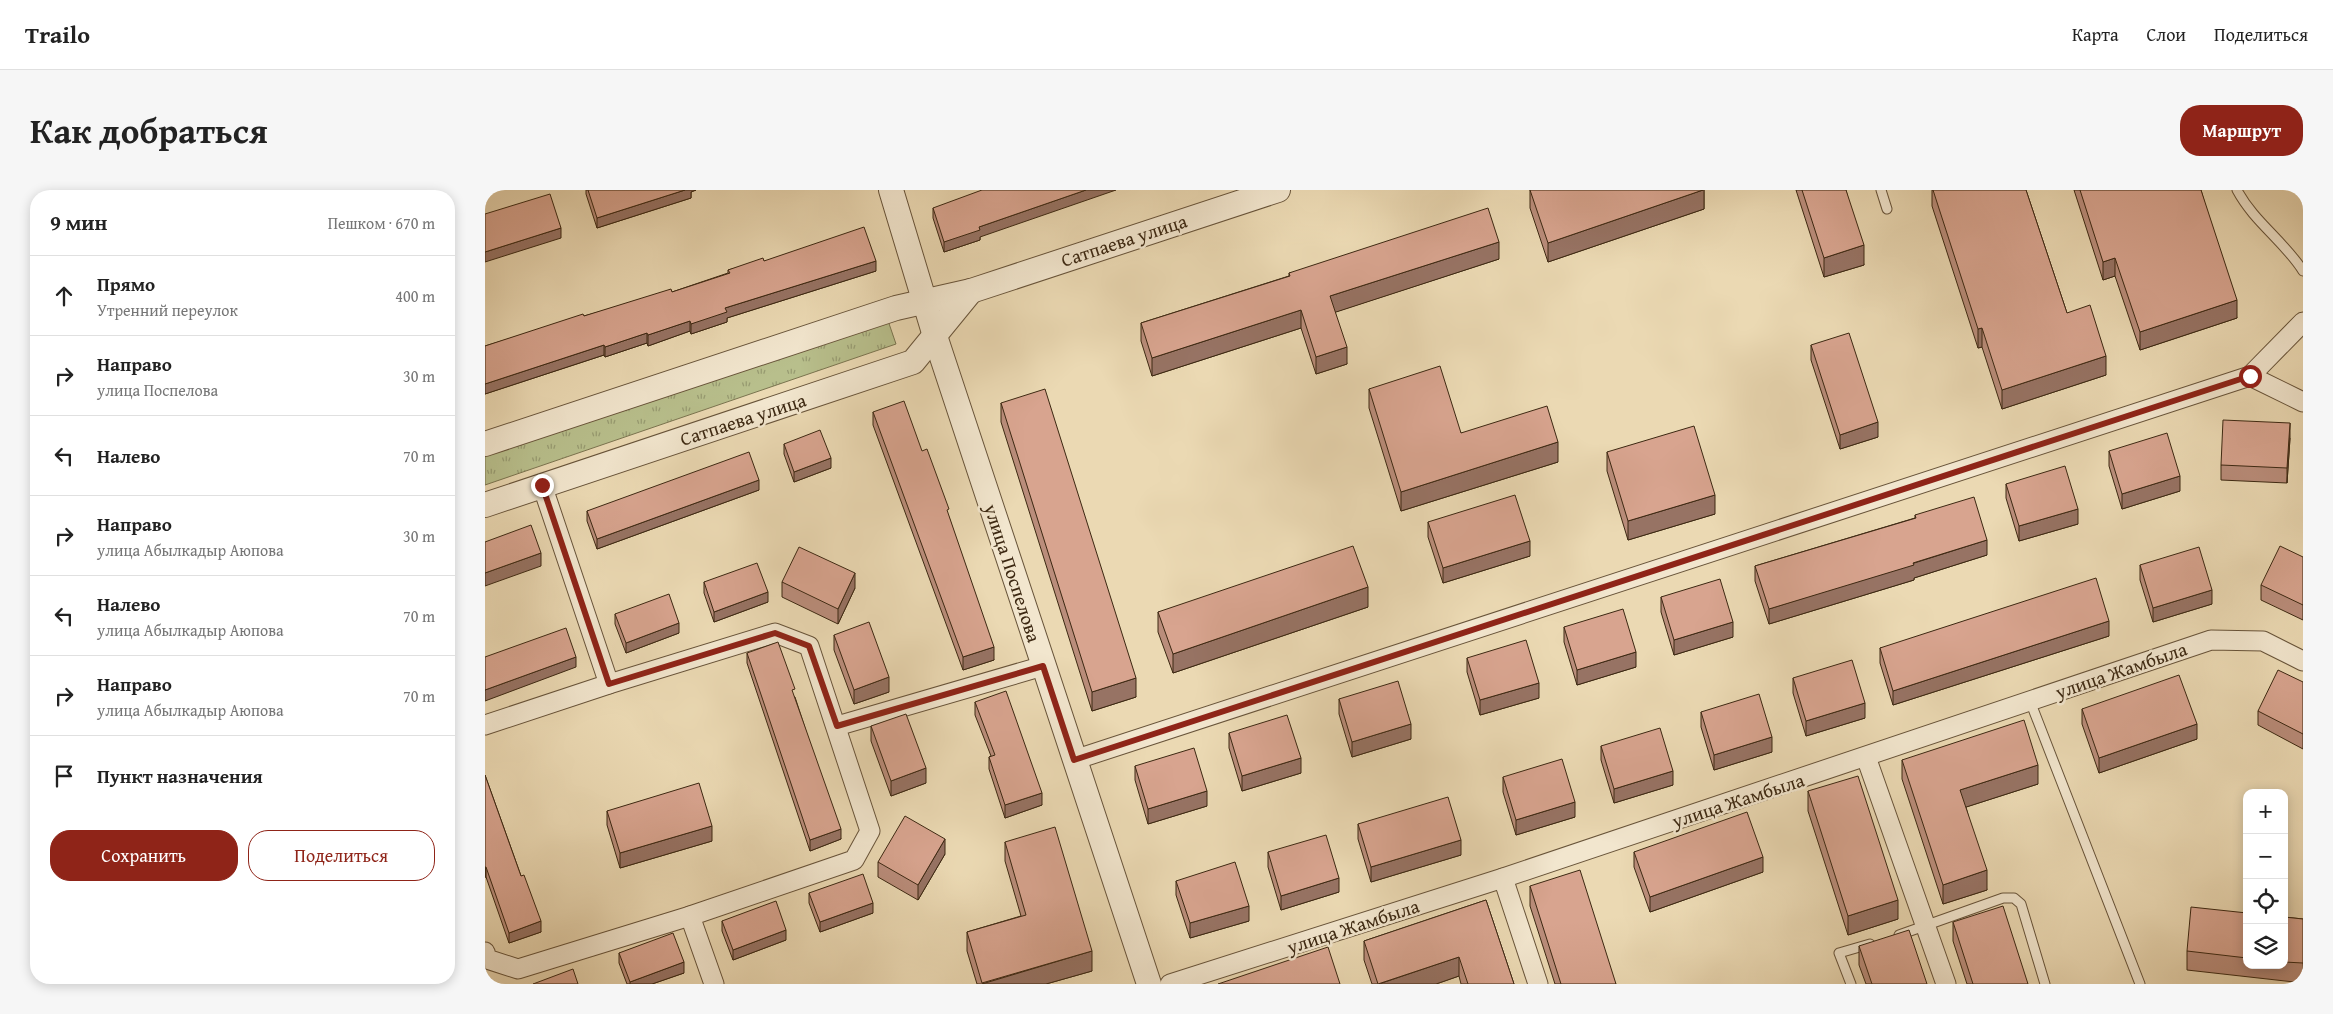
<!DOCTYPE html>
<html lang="ru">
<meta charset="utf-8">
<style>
body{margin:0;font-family:"Gentium Book Plus",serif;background:#f6f6f6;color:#222}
.controls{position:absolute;right:15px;bottom:15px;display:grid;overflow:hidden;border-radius:10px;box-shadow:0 2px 12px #0003}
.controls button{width:45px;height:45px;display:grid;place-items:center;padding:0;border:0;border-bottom:1px solid #e0e0e0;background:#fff;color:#222;font:25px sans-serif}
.stop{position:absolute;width:15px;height:15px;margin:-11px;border:4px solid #8f2418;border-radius:50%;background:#fff}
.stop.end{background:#8f2418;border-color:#fff;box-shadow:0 1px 5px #0008}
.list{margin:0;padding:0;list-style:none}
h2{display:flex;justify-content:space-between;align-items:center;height:65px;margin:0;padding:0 20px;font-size:21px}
h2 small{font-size:16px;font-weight:400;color:#767676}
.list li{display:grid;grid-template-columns:32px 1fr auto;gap:15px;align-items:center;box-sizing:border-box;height:80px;padding:0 20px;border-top:1px solid #e0e0e0}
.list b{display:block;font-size:19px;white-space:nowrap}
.list p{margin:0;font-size:16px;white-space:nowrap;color:#767676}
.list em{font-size:16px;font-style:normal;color:#767676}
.actions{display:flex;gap:10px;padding:15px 20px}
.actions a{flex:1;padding:11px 0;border:1px solid #8f2418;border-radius:20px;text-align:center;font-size:18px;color:#8f2418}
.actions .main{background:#8f2418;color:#fff}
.icon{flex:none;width:28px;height:28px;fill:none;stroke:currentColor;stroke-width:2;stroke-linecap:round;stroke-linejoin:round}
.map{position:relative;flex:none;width:1818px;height:794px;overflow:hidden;border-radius:20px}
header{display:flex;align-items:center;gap:30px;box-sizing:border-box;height:70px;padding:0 25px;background:#fff;border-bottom:1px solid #e0e0e0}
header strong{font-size:24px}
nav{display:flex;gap:28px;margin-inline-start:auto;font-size:18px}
.intro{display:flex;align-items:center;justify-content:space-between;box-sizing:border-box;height:120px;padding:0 30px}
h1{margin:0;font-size:35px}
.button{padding:12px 22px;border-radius:20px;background:#8f2418;color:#fff;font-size:18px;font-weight:700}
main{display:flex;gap:30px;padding:0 30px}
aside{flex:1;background:#fff;border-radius:20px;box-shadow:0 2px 12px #0003}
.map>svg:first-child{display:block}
</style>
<header>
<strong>Trailo</strong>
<nav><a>Карта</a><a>Слои</a><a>Поделиться</a></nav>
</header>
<div class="intro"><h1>Как добраться</h1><a class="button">Маршрут</a></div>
<main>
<aside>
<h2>9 мин<small>Пешком · 670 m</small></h2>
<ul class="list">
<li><svg class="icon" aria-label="ahead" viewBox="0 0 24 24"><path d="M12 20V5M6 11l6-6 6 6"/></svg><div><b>Прямо</b><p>Утренний переулок</p></div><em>400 m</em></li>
<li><svg class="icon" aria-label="right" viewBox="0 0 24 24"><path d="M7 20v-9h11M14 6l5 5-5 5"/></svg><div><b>Направо</b><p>улица Поспелова</p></div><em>30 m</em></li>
<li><svg class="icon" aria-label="left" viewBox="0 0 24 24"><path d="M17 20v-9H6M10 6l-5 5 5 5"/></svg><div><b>Налево</b></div><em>70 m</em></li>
<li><svg class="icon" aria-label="right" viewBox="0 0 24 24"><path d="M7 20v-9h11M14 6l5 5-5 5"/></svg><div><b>Направо</b><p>улица Абылкадыр Аюпова</p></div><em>30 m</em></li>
<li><svg class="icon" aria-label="left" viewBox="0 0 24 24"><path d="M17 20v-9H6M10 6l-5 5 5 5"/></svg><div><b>Налево</b><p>улица Абылкадыр Аюпова</p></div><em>70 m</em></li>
<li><svg class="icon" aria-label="right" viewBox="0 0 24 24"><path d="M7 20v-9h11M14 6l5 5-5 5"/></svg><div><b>Направо</b><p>улица Абылкадыр Аюпова</p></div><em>70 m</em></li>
<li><svg class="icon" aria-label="arrive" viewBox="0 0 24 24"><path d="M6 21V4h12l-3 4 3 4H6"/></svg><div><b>Пункт назначения</b></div></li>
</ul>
<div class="actions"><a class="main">Сохранить</a><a>Поделиться</a></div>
</aside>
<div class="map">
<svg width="1818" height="794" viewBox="0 0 1818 794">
<defs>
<pattern id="grass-tufts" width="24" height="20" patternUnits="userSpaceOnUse" patternTransform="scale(1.25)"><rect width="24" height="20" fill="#b8bf8c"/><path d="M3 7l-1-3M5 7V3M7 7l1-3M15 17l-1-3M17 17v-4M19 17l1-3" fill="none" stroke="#979b71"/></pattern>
</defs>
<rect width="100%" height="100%" fill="#ebd9b3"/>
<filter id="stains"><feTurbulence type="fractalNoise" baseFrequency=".004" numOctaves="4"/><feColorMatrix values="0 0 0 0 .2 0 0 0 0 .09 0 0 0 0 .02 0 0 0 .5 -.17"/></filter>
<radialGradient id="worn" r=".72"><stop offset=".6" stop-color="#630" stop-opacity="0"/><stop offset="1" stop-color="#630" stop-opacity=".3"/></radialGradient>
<path fill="url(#grass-tufts)" stroke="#7a744f" d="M398 116 411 154 0 295V253Z"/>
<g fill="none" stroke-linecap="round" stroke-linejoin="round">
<defs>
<g id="service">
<path d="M1396 0 1402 19"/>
<path d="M1752 0C1769 32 1799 51 1818 81"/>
<path d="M1545 511 1655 794"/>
<path d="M1414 745 1518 708H1529L1536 714 1560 794"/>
<path d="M1366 794 1354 763 1385 754"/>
</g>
<g id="minor">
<path d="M1765 186 1818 132"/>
<path d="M57 295 124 494 290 443 324 456 385 641 369 670 205 726 229 794"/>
<path d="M0 535 124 494"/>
<path d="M352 536 558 476"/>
<path d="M1381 567 1461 794"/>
<path d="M589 570 1765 186 1818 212"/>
<path d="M1018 688 1053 794"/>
<path d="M0 762 2 769 33 779 205 726"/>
<path d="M685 794 1018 688 1726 450 1778 451 1818 471"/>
</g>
<g id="tertiary">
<path d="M406 0 450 146 664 794"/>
<path d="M0 254 411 118 486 101 793 0"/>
<path d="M0 315 428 172 486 101"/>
</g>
</defs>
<use href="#service" stroke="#68543a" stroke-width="11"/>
<use href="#minor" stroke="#68543a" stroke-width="21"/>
<use href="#tertiary" stroke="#68543a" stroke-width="26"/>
<use href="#service" stroke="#f2e6ce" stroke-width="9"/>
<use href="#minor" stroke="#f2e6ce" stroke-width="19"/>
<use href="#tertiary" stroke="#f2e6ce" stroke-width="24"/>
</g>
<g fill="#ba8d7b" stroke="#3c2812">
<path d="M101 0H211L206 2V8L112 38 101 4Z"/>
<path d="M1045 0H1219V19L1063 72 1045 18Z"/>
<path d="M1311 0H1361L1379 75 1339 87Z"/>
<path d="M1447 0H1541L1582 123 1621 185 1517 219 1497 157 1493 158 1447 16Z"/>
<path d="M1589 0H1716L1752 128 1655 160 1630 86 1618 90Z"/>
<path d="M448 18 495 47V50L459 62 448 28Z"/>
<path d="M1014 69 850 122 862 174 831 184 816 138 667 186 656 151V133L804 86V83Z"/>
<path d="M279 71 391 81 242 128V132L206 144 205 141 163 156 162 153 120 167 119 165 0 204V156L99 126 187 102 243 83V80Z"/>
<path d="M1326 155 1393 247 1355 259 1326 170Z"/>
<path d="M884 199 976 243 1073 272 916 321 884 218Z"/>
<path d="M516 213 651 507 607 521 516 232Z"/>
<path d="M388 222 464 327 509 470 478 480 388 235Z"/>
<path d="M1805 248 1802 293 1736 290V275Z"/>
<path d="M299 254 346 278 309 292 299 264Z"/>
<path d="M1624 261 1695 301 1637 319 1624 276Z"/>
<path d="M1122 262 1230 324 1143 350 1122 281Z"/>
<path d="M1521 294 1593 334 1534 351 1521 308Z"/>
<path d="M274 300 112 359 102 331V321Z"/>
<path d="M1430 325 1502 365 1429 388V390L1284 434 1270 391V376L1430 328Z"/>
<path d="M943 332 1045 366 958 393 943 347Z"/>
<path d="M1818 367V430L1776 410V395Z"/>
<path d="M1655 375 1727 414 1668 432 1655 390Z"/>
<path d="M219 392 283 412 229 432 219 403Z"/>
<path d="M297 392 370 398 353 434 297 407Z"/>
<path d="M1176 407 1248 447 1189 465 1176 422Z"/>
<path d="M883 417 688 483 673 442V422Z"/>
<path d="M130 424 194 443 141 463 130 434Z"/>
<path d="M1079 437 1151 477 1092 495 1079 452Z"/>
<path d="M349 445 404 502 369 514 349 460Z"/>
<path d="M1624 446 1408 515 1395 473V458Z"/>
<path d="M262 463 310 507 356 649 325 661 262 473Z"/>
<path d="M982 468 1054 508 995 525 982 482Z"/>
<path d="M1308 488 1380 528 1321 546 1308 503Z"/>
<path d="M1818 492V559L1773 535V521Z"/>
<path d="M854 509 926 549 867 567 854 524Z"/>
<path d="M490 512 557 615 520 628 504 579V567L506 566 490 525Z"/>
<path d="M1597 519 1712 549 1614 583 1597 534Z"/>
<path d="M1216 522 1287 562 1229 580 1216 537Z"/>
<path d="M386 536 441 593 406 606 386 551Z"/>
<path d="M744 543 816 583 757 601 744 558Z"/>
<path d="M1116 556 1188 595 1129 613 1116 570Z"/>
<path d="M1417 570 1553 594 1481 617 1502 700 1458 714 1417 589Z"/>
<path d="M650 576 722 616 663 634 650 590Z"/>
<path d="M0 585 56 742 24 753 1 687H0Z"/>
<path d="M1018 587 1090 627 1031 645 1018 602Z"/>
<path d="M1323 601 1413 729 1363 745 1323 621Z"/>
<path d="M122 621 227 651 135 678 122 635Z"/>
<path d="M873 634 976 665 886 692 873 649Z"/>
<path d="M520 652 607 781 561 794H492L482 761V742L536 726 520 671Z"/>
<path d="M783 662 854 702 796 720 783 677Z"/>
<path d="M1149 662 1278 682 1165 722 1149 677Z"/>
<path d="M460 664 433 710 393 687V672Z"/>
<path d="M691 691 764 731 705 748 691 705Z"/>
<path d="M1045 696 1131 794H1070L1045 716Z"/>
<path d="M324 703 388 723 335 742 324 713Z"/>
<path d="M1001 710 1029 794H976L974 786 951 794H887L879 770V751Z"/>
<path d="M1762 723V775H1799V727L1818 729V793L1702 780V761Z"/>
<path d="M237 731 301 750 248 770 237 741Z"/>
<path d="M1468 732 1543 794H1482L1468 751Z"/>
<path d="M1374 756 1442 794H1381L1374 775Z"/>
<path d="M134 763 199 783 167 794H142L134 773Z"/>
</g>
<g fill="#977364" stroke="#3c2812">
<path d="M200 0H211L206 2V8L112 38V28Z"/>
<path d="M601 0H631L495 47V50L459 62V52L494 37Z"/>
<path d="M1218 0H1219V19L1063 72V53Z"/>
<path d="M76 38V48L0 72V62Z"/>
<path d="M1014 52V69L845 124V106Z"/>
<path d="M1379 55V75L1339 87V68Z"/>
<path d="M1630 68V86L1618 90V72Z"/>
<path d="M391 71V81L242 128V132L206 144V134L240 118Z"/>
<path d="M1752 110V128L1655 160V142Z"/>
<path d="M816 120V138L667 186V168Z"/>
<path d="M205 131V141L163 156V145Z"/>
<path d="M1497 138V157L1493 158V139Z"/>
<path d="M162 143V153L120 167V157Z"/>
<path d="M119 155V165L0 204V194Z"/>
<path d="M862 157V174L831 184V167Z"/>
<path d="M1621 166V185L1517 219V200Z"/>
<path d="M1393 232V247L1355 259V245Z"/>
<path d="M1805 233V248L1802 293V278Z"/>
<path d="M1073 252V272L916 321V302Z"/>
<path d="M346 268V278L309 292V282Z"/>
<path d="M1695 286V301L1637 319V304Z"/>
<path d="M274 290V300L112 359V349Z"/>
<path d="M1230 305V324L1143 350V331Z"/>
<path d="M1593 319V334L1534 351V336Z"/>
<path d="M1502 350V365L1429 388V390L1284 434V419Z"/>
<path d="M1045 351V366L958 393V378Z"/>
<path d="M56 363V376L0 396V383Z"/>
<path d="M370 383V398L353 434V419Z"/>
<path d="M883 397V417L688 483V464Z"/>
<path d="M1727 400V414L1668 432V418Z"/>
<path d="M283 402V412L229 432V422Z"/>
<path d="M1624 431V446L1408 515V501Z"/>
<path d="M1248 432V447L1189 465V450Z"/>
<path d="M194 433V443L141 463V453Z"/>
<path d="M509 457V470L478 480V467Z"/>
<path d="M1151 462V477L1092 495V480Z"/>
<path d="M91 467V477L0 511V500Z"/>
<path d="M404 487V502L369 514V500Z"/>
<path d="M651 488V507L607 521V502Z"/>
<path d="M1054 493V508L995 525V510Z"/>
<path d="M1380 513V528L1321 546V531Z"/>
<path d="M926 534V549L867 567V552Z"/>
<path d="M1712 534V549L1614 583V568Z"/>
<path d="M1287 547V562L1229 580V565Z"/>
<path d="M816 568V583L757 601V586Z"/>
<path d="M1553 575V594L1475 619V600Z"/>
<path d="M441 578V593L406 606V591Z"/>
<path d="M1188 581V595L1129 613V599Z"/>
<path d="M722 601V616L663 634V619Z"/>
<path d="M557 603V615L520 628V615Z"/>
<path d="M1090 612V627L1031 645V630Z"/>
<path d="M227 636V651L135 678V663Z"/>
<path d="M356 639V649L325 661V650Z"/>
<path d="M460 649V664L433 710V695Z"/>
<path d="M976 650V665L886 692V677Z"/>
<path d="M1278 667V682L1165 722V707Z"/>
<rect x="0" y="677" width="1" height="10"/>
<path d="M1502 680V700L1458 714V695Z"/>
<path d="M854 688V702L796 720V706Z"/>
<path d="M1413 710V729L1363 745V726Z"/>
<path d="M388 713V723L335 742V732Z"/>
<path d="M764 716V731L705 748V733Z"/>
<path d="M56 731V742L24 753V743Z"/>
<path d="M301 740V750L248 770V760Z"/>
<path d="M607 761V781L561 794H497Z"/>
<path d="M974 767V786L951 794H894Z"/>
<path d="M199 772V783L167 794H145V792Z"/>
</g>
<g fill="#d8a48f" stroke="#3c2812">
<path d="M103 0H200L112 28Z"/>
<path d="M497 0H601L494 37 495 40 459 52 448 18Z"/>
<path d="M1045 0H1218L1063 53Z"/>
<path d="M1317 0H1361L1379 55 1339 68Z"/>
<path d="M1448 0H1541L1582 123 1605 115 1621 166 1517 200 1497 138 1493 139Z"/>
<path d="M1595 0H1716L1752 110 1655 142 1630 68 1618 72Z"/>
<path d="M65 4 76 38 0 62V24Z"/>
<path d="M1003 18 1014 52 845 106 862 157 831 167 816 120 667 168 656 133 805 86 804 83Z"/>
<path d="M379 37 391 71 240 118 242 122 206 134 205 131 163 145 162 143 120 157 119 155 0 194V156L98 124 99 126 186 99 187 102 245 83 243 80 278 68 279 71Z"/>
<path d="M1364 143 1393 232 1355 245 1326 155Z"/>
<path d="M955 176 976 243 1062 216 1073 252 916 302 884 199Z"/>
<path d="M560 199 651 488 607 502 516 213Z"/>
<path d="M419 211 437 261 442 259 464 319 462 320 509 457 478 467 388 222Z"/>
<path d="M1738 230 1805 233 1802 278 1736 275Z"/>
<path d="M1209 236 1230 305 1143 331 1122 262Z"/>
<path d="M335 240 346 268 309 282 299 254Z"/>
<path d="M1682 243 1695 286 1637 304 1624 261Z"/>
<path d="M264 262 274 290 112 349 102 321Z"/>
<path d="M1580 276 1593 319 1534 336 1521 294Z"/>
<path d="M1030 305 1045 351 958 378 943 332Z"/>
<path d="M1489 307 1502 350 1428 373 1429 375 1284 419 1270 376 1431 328 1430 325Z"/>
<path d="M46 335 56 363 0 383V352Z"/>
<path d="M868 356 883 397 688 464 673 422Z"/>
<path d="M1795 356 1818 367V415L1776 395Z"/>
<path d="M314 357 370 383 353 419 297 392Z"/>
<path d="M1714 357 1727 400 1668 418 1655 375Z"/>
<path d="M272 373 283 402 229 422 219 392Z"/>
<path d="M1611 388 1624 431 1408 501 1395 458Z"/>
<path d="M1235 389 1248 432 1189 450 1176 407Z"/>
<path d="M184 404 194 433 141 453 130 424Z"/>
<path d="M1138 419 1151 462 1092 480 1079 437Z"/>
<path d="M384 432 404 487 369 500 349 445Z"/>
<path d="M81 438 91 467 0 500V467Z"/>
<path d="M1041 450 1054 493 995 510 982 468Z"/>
<path d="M293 452 310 499 307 500 356 639 325 650 262 463Z"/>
<path d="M1367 470 1380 513 1321 531 1308 488Z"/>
<path d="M1793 480 1818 492V544L1773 521Z"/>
<path d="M1694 485 1712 534 1614 568 1597 519Z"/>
<path d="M913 491 926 534 867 552 854 509Z"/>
<path d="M521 501 557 603 520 615 504 567 510 565 490 512Z"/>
<path d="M1274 504 1287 547 1229 565 1216 522Z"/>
<path d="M421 524 441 578 406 591 386 536Z"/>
<path d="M802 525 816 568 757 586 744 543Z"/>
<path d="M1539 530 1553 575 1475 600 1502 680 1458 695 1417 570Z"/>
<path d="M1175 538 1188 581 1129 599 1116 556Z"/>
<path d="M709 558 722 601 663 619 650 576Z"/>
<path d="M1077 569 1090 612 1031 630 1018 587Z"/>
<path d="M0 585 36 686 39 685 56 731 24 743 1 677H0Z"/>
<path d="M1373 586 1413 710 1363 726 1323 601Z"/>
<path d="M214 593 227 636 135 663 122 621Z"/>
<path d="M963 607 976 650 886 677 873 634Z"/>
<path d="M1262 622 1278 667 1165 707 1149 662Z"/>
<path d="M420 626 460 649 433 695 393 672Z"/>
<path d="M570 637 607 761 497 793 482 742 541 725 520 652Z"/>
<path d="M841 645 854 688 796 706 783 662Z"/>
<path d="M750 672 764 716 705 733 691 691Z"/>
<path d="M1095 680 1131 794H1076L1045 696Z"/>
<path d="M378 684 388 713 335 732 324 703Z"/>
<path d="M1001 710 1029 794H983L974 767 893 794 879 751Z"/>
<path d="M291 711 301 740 248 760 237 731Z"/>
<path d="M1518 716 1543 794H1488L1468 732Z"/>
<path d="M1706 717 1762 723V768L1702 761Z"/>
<path d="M1799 727 1818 729V773L1799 772Z"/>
<path d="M1424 740 1442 794H1387L1374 756Z"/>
<path d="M188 743 199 772 145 792 134 763Z"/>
<path d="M843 757 855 794H733Z"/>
<path d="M88 779 93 794H48Z"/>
</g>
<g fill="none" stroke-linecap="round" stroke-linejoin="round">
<path stroke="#8f2418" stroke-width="6" d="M57 295 124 494 290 443 324 456 352 536 558 476 589 570 1765 186"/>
</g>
<g text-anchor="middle" stroke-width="5" stroke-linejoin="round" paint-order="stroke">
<g font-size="19" fill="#3c2812" stroke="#f2e6ce">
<text transform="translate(639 50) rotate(-18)" y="7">Сатпаева улица</text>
<text transform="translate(258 229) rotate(-18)" y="7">Сатпаева улица</text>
<text transform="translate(528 383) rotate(72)" y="7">улица Поспелова</text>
<text transform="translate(1636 480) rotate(-19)" y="7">улица Жамбыла</text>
<text transform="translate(1253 610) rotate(-18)" y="7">улица Жамбыла</text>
<text transform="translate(868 736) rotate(-18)" y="7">улица Жамбыла</text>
</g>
</g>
<rect width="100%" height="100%" filter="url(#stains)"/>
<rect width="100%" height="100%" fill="url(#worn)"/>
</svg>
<div class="controls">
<button>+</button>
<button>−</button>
<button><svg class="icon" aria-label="locate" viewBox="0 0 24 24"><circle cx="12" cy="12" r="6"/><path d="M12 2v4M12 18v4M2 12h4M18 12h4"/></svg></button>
<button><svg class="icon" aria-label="layers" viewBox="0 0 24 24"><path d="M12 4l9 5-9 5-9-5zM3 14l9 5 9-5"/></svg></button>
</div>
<div class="stop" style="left:1765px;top:186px"></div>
<div class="stop end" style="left:57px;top:295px"></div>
</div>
</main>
